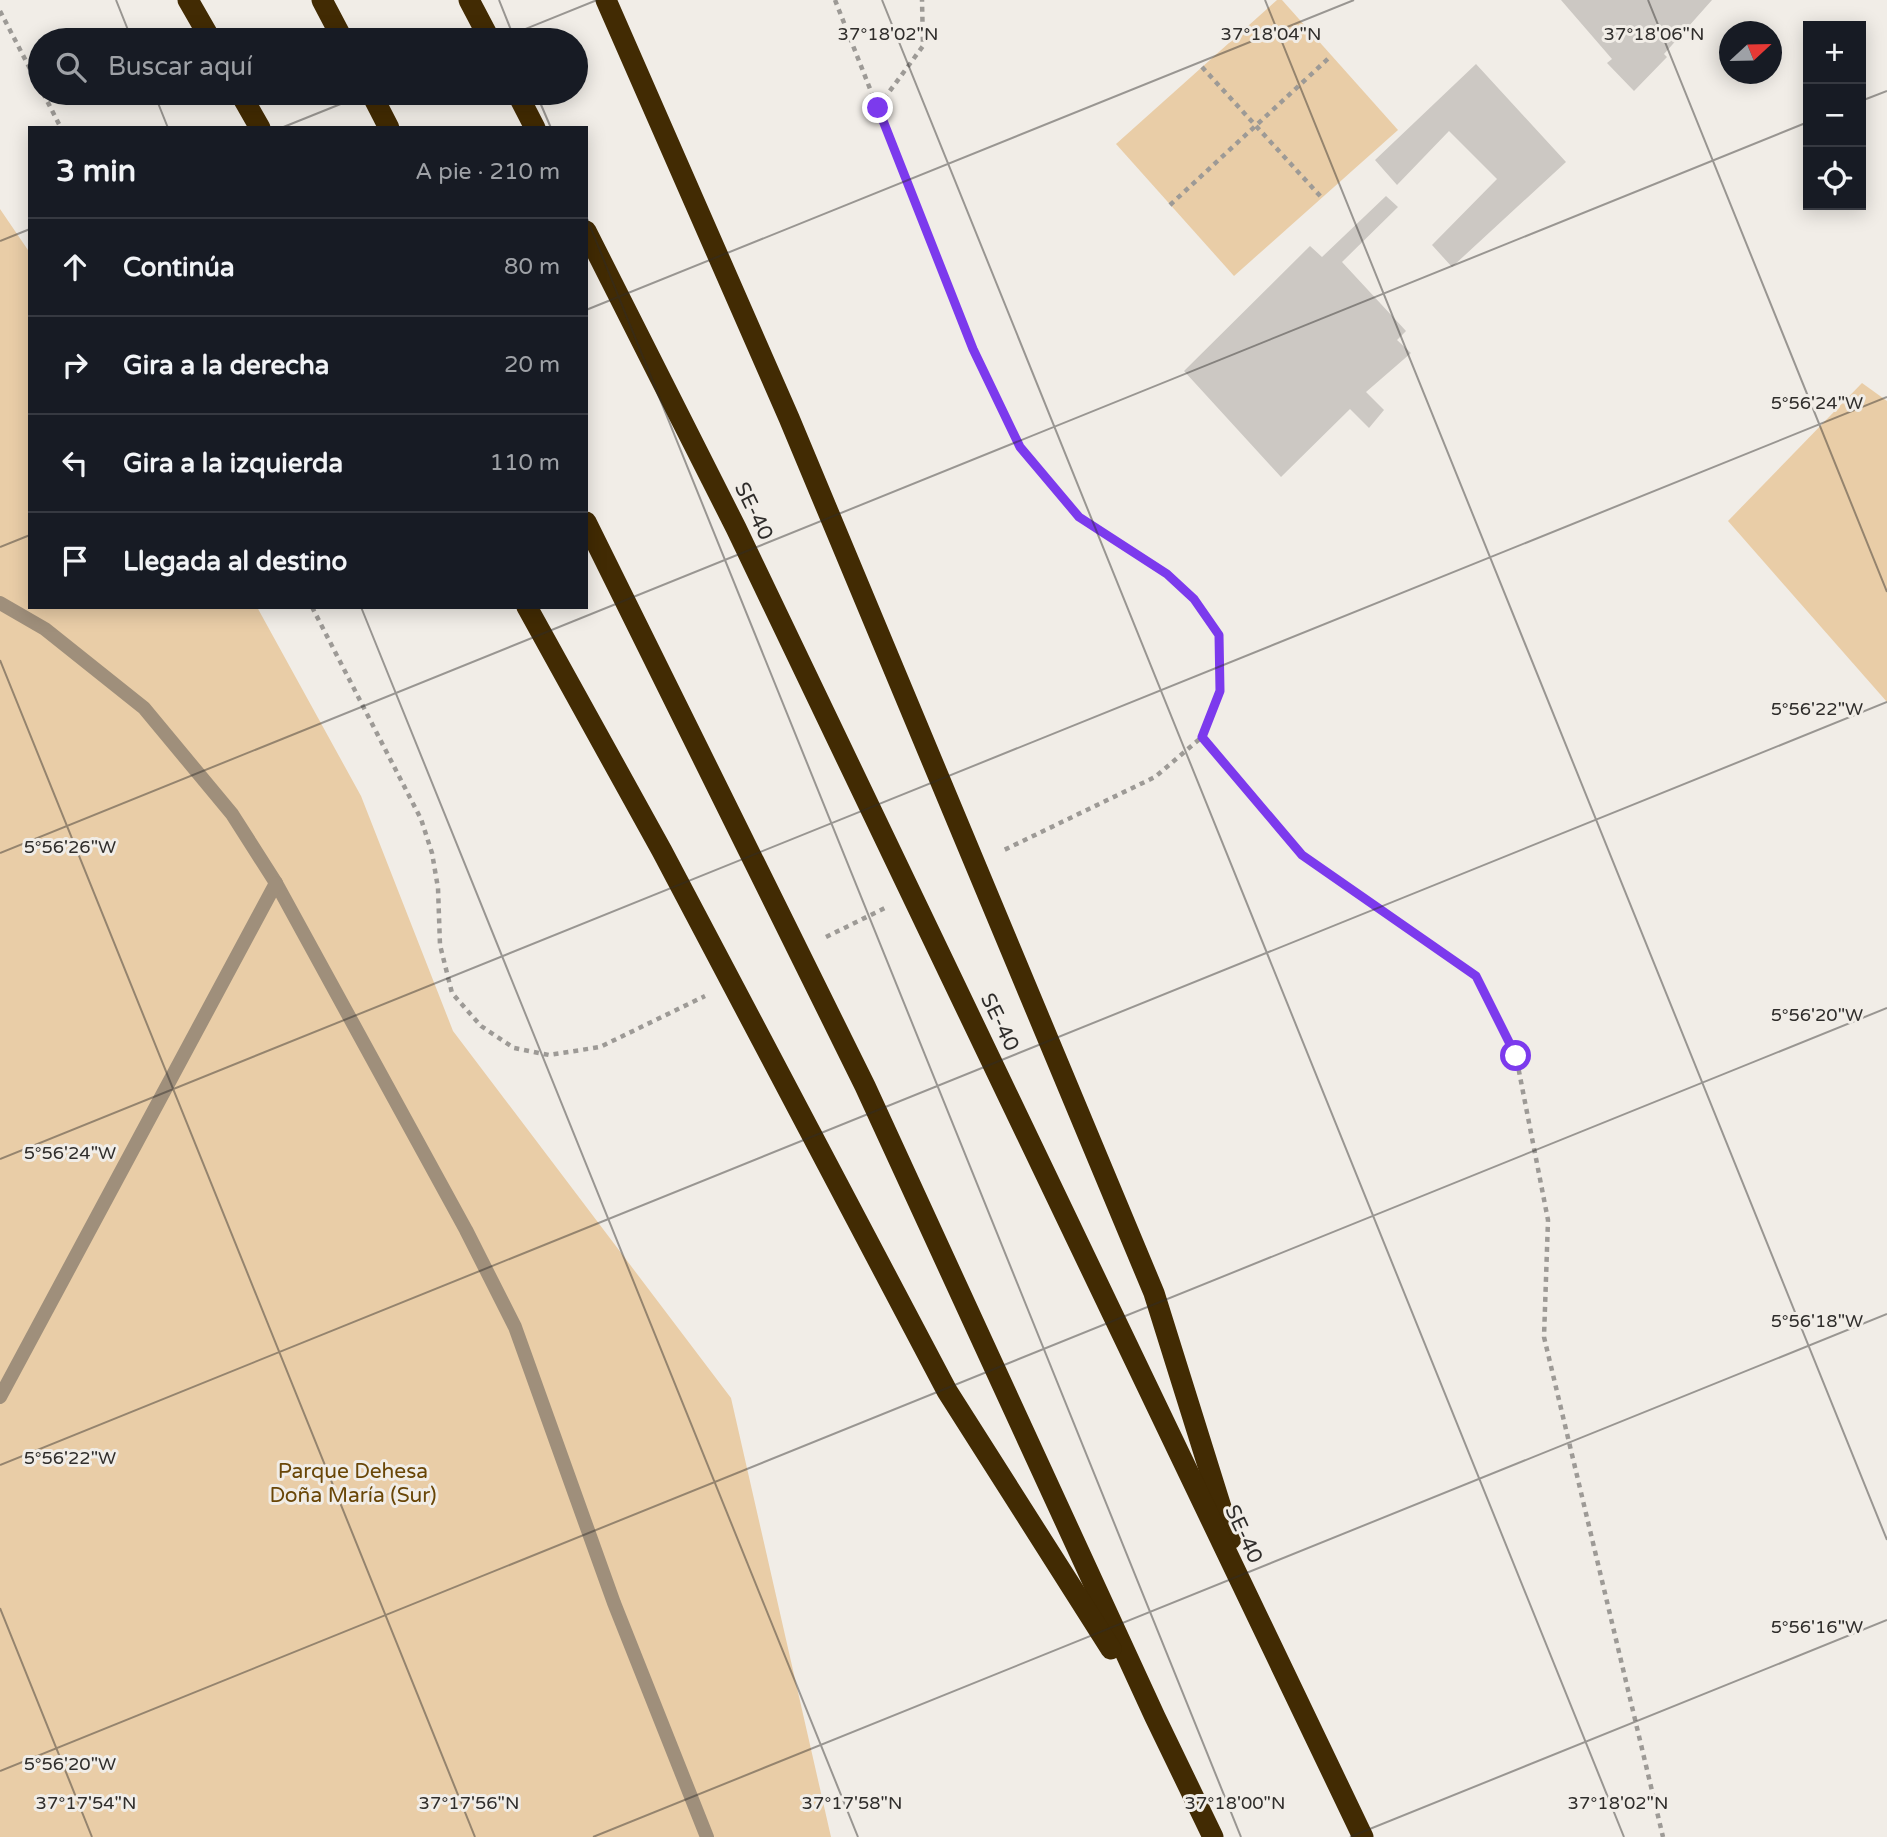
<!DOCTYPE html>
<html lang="es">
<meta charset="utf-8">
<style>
body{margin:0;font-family:"Varela Round",sans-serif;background:#20242c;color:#f1f3f6}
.controls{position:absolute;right:21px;top:21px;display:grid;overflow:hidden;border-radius:0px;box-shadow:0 4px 18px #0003}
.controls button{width:63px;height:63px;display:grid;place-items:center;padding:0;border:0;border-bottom:2px solid #363941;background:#171b24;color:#f1f3f6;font:35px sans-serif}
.compass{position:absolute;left:1719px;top:21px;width:63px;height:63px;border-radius:50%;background:#171b24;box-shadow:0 4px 18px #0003;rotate:68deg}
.stop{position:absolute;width:21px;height:21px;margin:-16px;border:5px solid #7c3aed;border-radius:50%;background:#fff}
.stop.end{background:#7c3aed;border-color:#fff;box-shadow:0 2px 7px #0008}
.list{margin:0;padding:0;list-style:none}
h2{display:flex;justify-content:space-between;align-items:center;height:91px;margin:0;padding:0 28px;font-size:30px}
h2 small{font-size:23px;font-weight:400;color:#9ea1a6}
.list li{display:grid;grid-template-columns:46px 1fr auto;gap:21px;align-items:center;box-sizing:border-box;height:98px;padding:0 28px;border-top:2px solid #363941}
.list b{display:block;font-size:26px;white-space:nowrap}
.list em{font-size:23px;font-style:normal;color:#9ea1a6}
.icon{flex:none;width:38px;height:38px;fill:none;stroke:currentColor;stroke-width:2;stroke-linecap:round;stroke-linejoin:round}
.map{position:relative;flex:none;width:1887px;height:1837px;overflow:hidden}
.search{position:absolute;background:#171b24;box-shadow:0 4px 18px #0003;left:28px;top:28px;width:560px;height:77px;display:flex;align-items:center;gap:18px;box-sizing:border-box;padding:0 24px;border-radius:38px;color:#9ea1a6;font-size:26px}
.panel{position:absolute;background:#171b24;box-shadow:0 4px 18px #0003;left:28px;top:126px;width:560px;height:483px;border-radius:0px}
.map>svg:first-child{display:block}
</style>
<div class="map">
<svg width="1887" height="1837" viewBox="0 0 1887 1837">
<rect width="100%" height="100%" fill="#f1ede7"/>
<g fill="#e9cda7">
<path d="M1277 0H1282L1398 130 1234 276 1116 144Z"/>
<path d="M0 209 30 253V607H257L361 796 453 1031 731 1398 831 1837H0Z"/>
<path d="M1862 383 1887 401V702L1728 521Z"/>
</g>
<g fill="#ccc8c3">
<path d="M1561 0H1712L1664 54 1667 57 1634 91 1607 63 1612 59Z"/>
<path d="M1476 64 1566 162 1452 267 1432 245 1497 179 1449 131 1397 185 1375 160Z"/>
<path d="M1386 196 1398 207 1342 262 1406 331 1397 340 1411 353 1366 392 1384 410 1369 428 1350 409 1281 477 1184 371 1310 246 1322 257Z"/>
</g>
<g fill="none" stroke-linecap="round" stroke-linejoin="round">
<g stroke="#9d9a96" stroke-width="4.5" stroke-dasharray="5 5" stroke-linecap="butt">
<path d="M835 0 973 350 1020 447 1079 517 1167 574 1194 599 1219 635 1220 691 1202 737 1155 777 1002 851"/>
<path d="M0 11 40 88"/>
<path d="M1202 67 1322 198"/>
<path d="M43 93 61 128"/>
<path d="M878 107 923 46 922 0"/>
<path d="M1170 205 1331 56"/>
<path d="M312 607 421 819 432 853 438 888 440 945 452 993 481 1026 514 1048 549 1055 600 1047 705 996"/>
<path d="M1202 737 1302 855 1476 976 1516 1056 1548 1220 1544 1337 1663 1837"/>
<path d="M826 937 887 907"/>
</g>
<g stroke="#9f8f7b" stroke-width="14">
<path d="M0 603 45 629 144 708 232 814 276 883 466 1230 515 1327 614 1603 707 1837"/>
<path d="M0 1397 276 883"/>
</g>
<g stroke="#422b03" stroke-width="21">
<path d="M188 0 211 40"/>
<path d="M322 0 343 40"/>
<path d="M469 0 490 40"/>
<path d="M606 0 789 418 1154 1293 1231 1539"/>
<path d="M240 93 260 128"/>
<path d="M371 93 389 128"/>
<path d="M517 93 535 128"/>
<path d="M586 231 736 528 1363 1837"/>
<path d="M586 522 865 1086 1155 1717 1213 1837"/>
<path d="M527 607 662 851 947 1391 1111 1649"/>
</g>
</g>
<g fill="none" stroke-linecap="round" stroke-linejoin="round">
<path stroke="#7c3aed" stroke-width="9" d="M878 108 973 349 1020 447 1079 517 1167 574 1194 599 1219 635 1220 691 1202 737 1302 855 1476 976 1516 1056"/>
</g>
<path fill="none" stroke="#2f2d2b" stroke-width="2" stroke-opacity="0.45" d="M116 0 132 40M499 0 515 40M882 0 1624 1837M1265 0 1887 1540M1648 0 1887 592M498 40 597 0M154 93 168 128M536 93 551 128M1861 101 1887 91M281 128 368 93M586 216 1241 1837M0 241 30 229M586 310 1354 0M0 547 30 535M361 607 858 1837M0 660 475 1837M0 853 1808 122M0 1159 1887 397M0 1465 1887 702M0 1608 92 1837M0 1771 1887 1008M593 1837 1887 1314M1350 1837 1887 1620"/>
<g text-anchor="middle" stroke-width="6" stroke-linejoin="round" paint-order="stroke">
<g font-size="21" fill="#2f2d2b" stroke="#f1ede7">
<text transform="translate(754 511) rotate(64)" y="7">SE-40</text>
<text transform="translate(1000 1022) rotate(64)" y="7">SE-40</text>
<text transform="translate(1244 1534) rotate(65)" y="7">SE-40</text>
</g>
<g font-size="21" fill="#694607" stroke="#f1ede7">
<text x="353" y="1478">Parque Dehesa<tspan x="353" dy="24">Doña María (Sur)</tspan></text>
</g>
</g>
<g font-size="18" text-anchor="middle" fill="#2f2d2b" stroke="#f1ede7" stroke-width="6" stroke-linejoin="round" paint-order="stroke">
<text x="888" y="40">37°18'02"N</text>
<text x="1271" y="40">37°18'04"N</text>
<text x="1654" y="40">37°18'06"N</text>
<text x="1817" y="409">5°56'24"W</text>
<text x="1817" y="715">5°56'22"W</text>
<text x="70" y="853">5°56'26"W</text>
<text x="1817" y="1021">5°56'20"W</text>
<text x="70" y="1159">5°56'24"W</text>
<text x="1817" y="1327">5°56'18"W</text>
<text x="70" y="1464">5°56'22"W</text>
<text x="1817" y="1633">5°56'16"W</text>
<text x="70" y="1770">5°56'20"W</text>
<text x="86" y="1809">37°17'54"N</text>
<text x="469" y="1809">37°17'56"N</text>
<text x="852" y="1809">37°17'58"N</text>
<text x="1235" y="1809">37°18'00"N</text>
<text x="1618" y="1809">37°18'02"N</text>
</g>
</svg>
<div class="controls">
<button>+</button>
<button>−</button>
<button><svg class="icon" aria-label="locate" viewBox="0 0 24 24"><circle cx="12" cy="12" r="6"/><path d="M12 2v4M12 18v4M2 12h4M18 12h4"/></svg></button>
</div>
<svg class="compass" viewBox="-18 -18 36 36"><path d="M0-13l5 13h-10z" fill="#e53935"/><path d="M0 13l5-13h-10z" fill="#9ea1a6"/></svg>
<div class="stop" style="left:1516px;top:1056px"></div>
<div class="stop end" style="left:878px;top:108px"></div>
<div class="search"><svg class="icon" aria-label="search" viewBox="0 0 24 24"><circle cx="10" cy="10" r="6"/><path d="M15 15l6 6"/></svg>Buscar aquí</div>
<section class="panel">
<h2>3 min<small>A pie · 210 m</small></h2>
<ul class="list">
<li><svg class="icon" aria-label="ahead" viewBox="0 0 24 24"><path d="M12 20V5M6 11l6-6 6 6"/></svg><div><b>Continúa</b></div><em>80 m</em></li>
<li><svg class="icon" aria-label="right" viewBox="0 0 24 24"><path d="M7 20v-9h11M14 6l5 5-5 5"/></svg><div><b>Gira a la derecha</b></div><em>20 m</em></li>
<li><svg class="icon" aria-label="left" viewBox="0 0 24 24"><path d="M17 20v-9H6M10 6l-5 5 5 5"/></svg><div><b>Gira a la izquierda</b></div><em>110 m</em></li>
<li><svg class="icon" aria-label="arrive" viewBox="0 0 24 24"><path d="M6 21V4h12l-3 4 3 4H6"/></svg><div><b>Llegada al destino</b></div></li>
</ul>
</section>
</div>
